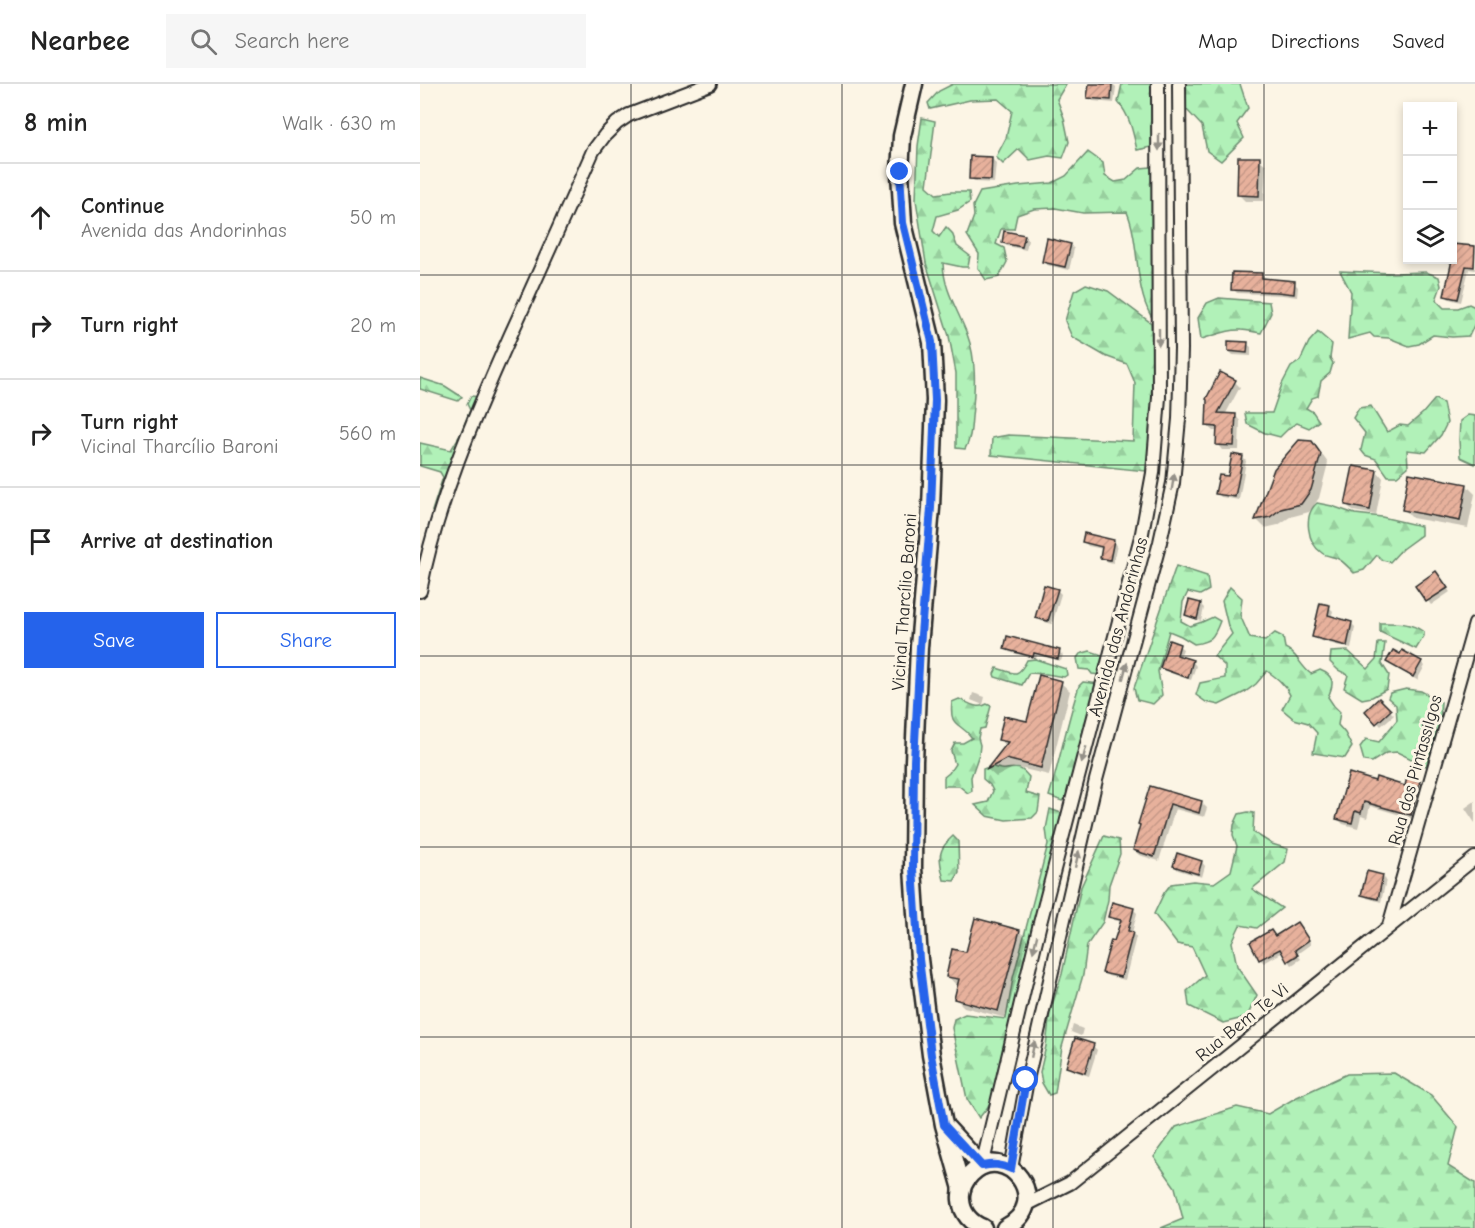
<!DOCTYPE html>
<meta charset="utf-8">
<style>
body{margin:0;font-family:"Comic Neue",sans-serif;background:#f6f6f6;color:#222}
.controls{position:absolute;right:18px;top:18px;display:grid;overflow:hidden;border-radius:0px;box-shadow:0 3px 9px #0003}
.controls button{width:54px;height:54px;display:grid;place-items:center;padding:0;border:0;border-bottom:2px solid #e0e0e0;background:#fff;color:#222;font:30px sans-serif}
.stop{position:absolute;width:18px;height:18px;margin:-14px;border:4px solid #2563eb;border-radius:50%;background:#fff}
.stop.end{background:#2563eb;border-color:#fff;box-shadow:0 2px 6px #0008}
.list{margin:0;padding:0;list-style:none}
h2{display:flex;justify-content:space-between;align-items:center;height:78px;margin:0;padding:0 24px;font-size:26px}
h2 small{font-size:20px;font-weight:400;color:#767676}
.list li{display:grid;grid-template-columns:39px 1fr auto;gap:18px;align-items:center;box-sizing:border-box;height:108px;padding:0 24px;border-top:2px solid #e0e0e0}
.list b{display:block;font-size:22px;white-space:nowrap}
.list p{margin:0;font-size:20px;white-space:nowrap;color:#767676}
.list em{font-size:20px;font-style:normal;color:#767676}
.actions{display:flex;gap:12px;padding:18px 24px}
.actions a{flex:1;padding:14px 0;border:2px solid #2563eb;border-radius:0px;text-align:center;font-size:21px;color:#2563eb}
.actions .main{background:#2563eb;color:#fff}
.icon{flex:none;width:33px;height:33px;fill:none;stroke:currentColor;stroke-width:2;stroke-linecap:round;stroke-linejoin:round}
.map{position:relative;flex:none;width:1055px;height:1144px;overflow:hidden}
header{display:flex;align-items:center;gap:36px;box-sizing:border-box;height:84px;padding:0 30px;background:#fff;border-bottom:2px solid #e0e0e0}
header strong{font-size:28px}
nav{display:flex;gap:33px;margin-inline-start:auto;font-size:21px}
.search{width:420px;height:54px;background:#f6f6f6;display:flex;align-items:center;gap:15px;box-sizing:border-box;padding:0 21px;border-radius:0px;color:#767676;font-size:22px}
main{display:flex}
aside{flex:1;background:#fff}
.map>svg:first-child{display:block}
</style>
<header>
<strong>Nearbee</strong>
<div class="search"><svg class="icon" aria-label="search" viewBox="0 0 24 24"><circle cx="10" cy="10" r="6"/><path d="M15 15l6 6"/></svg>Search here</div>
<nav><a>Map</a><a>Directions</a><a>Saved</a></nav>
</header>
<main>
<aside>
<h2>8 min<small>Walk · 630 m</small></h2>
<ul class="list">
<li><svg class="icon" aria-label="ahead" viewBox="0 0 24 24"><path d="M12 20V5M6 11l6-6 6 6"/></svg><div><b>Continue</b><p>Avenida das Andorinhas</p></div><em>50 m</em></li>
<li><svg class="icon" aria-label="right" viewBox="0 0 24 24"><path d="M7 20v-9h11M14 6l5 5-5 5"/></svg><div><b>Turn right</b></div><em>20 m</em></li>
<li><svg class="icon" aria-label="right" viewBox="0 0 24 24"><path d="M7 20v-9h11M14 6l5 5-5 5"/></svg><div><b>Turn right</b><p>Vicinal Tharcílio Baroni</p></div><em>560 m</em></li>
<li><svg class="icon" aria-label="arrive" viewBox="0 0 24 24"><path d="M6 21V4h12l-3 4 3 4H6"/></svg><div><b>Arrive at destination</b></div></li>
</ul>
<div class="actions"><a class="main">Save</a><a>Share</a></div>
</aside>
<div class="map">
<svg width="1055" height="1144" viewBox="0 0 1055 1144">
<defs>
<pattern id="forest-firs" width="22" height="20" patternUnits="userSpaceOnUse" patternTransform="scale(1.5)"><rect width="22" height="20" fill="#b1f1b8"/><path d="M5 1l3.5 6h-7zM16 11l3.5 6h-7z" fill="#98cf9e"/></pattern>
<pattern id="building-hatch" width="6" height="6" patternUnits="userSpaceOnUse" patternTransform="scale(1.5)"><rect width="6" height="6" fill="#e7b19c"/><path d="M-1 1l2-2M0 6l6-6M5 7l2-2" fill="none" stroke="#c69887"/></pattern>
</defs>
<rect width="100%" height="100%" fill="#fcf5e5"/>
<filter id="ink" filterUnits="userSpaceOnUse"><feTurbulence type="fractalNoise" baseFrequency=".0167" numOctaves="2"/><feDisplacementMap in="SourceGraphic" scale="12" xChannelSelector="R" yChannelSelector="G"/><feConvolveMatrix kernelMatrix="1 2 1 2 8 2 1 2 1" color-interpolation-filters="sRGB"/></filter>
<g filter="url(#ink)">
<g fill="url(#forest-firs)" stroke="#6e8e72" stroke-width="1.5">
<path d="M533 0H646L637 15 644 34 649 58 643 74 629 72 610 76 599 65 583 80 576 73 586 54 592 27 578 15 550 16 510 25 508 19 519 7Z"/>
<path d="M702 0H734V44L731 63 717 66C713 48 710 32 698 18Z"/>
<path d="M765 0H820L828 24 817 39 824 54 801 77 787 67 782 42 766 25Z"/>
<path d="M502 34 515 37 507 102 516 110 531 108H549L550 118 538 126 517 132 513 147 519 153 526 143 532 149 537 162 550 172 548 183H542L523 179C524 207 537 224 547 250 557 276 555 305 552 333 551 344 551 355 545 365L536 364V289L529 252 506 179 496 116 498 62Z"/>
<path d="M668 68 683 79 685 92 695 98 706 96 720 84 731 83 734 122V223L731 232C714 203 720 159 707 128L663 129 635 124 614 125 597 131 594 145H581L576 160 584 164 587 178 579 193 566 196 558 184 559 170 547 151 554 132 553 122 560 108 598 102 632 99 646 92Z"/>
<path d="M920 187 973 189 1006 188 1019 193 1021 202 1016 216 1024 224H1038L1049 220 1055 223V239L1049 252 1032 253 1013 251 999 260 989 262 969 254 954 253 950 249 928 255 931 208Z"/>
<path d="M666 200 688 207 731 239 735 294 726 387 571 371 572 354 588 351 713 357 715 299 707 280 685 272 652 253 645 237 654 207Z"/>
<path d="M799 214 849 218 851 229 841 249C834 248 827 246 821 246 807 245 794 252 781 255L778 234 787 219Z"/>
<path d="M898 248 912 260 910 274 913 279 910 289 901 297 898 312 892 314 886 324 893 328 899 337 889 344 877 339 870 343 860 353 845 349 827 340 825 329H852L862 300 871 283 880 277 889 258Z"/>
<path d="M0 294 25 302 42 313 38 317 0 305Z"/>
<path d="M51 312 59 313 18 426 12 427 23 393 20 388 0 382V359L31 366 40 351 50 326 47 320Z"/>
<path d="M1015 315 1023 319 1027 339 1021 351 1006 368 987 366 988 383 977 392H968L956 375 945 371 941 366 945 349 933 334 939 324 951 322 967 348 980 341 988 342 1003 329Z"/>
<path d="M1048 331 1055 332V380L1040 373 1039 356 1040 337Z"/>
<path d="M897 419 912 422 935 430 962 433 1001 442V451L982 465 970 478 962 476 957 471 944 486 934 489C930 485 925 479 920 476 915 472 907 473 902 469 887 459 883 431 897 419Z"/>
<path d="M756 482 787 492 789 506 780 511 768 508 763 518 761 537 770 542 782 538 793 533 800 537C794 553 791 558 774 560L761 552 749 547 738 587 742 611 733 620 717 616 714 604Z"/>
<path d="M810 503 822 514 820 531 830 554 845 557 855 549 863 553 865 564C877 569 880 582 891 590L900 586C915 592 914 600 908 613L914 622 920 628 918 641 925 649 932 663 925 674 893 669 897 649 888 639 874 635 862 625 870 611C865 600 857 594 847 587L836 600 825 608 799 621 786 618 776 611 780 599 805 594V582L794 572 812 550 808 542 802 517Z"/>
<path d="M960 539C977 539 990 538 1004 548V552L996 565 960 548Z"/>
<path d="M958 559H965L962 580 969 591 967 605 952 613 942 615 924 604 928 591 918 586 910 578 911 568 928 567 948 585 956 576Z"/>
<path d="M670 567 685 572 681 591 672 590 669 586 659 585 657 574 660 570Z"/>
<path d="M615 575 646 585 647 591 644 593 626 590 609 589 602 601 575 593 574 590 577 584C595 590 598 594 607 576Z"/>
<path d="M663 598 679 600 650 713 642 717 629 712C640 676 647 638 659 602Z"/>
<path d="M986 605 1001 607 1021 618 1020 640 1006 682 977 668 966 669 952 678 944 677 940 663 946 655 959 658 977 636 976 621 968 614 970 609Z"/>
<path d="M539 615C549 619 557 626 567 620L571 622 565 644 560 645 558 654 560 661 559 670 551 693 552 707 548 709 539 702H524V693L529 689 535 680 531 667 535 659H543L552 654C540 637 529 645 532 618Z"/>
<path d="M571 682C576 684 581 686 586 685 598 684 600 682 609 693L606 709 620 713 618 728 612 734 586 736 567 732 555 721 568 718 573 707 570 701 563 695V685Z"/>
<path d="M630 725 644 730 576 1007 567 1024 559 1034 547 1015 532 944 534 935 545 930 586 935 593 894 628 760 626 745Z"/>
<path d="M828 728 834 729 833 748 852 760 868 765 865 778 832 805 862 824 837 844 820 841 812 858 817 882 837 911 827 933 803 939 769 922 767 907 785 891 772 863 757 860 734 830 744 809 751 800 773 797 794 799 811 787 817 762 813 751 814 741 819 730Z"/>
<path d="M533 752 538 757 539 789 534 797 524 796C519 775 516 767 533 752Z"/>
<path d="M684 752 699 756 700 770 689 801 688 816 683 838 667 861 663 891 642 963 635 1009 629 1011 622 999 620 988 626 962 630 928 642 890 661 803Z"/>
<path d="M974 989 1011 1011 1038 1043 1028 1082 1055 1099V1144H741L763 1135 755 1103 734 1073 756 1043 817 1023 848 1030 877 1013 927 990Z"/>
</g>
<g fill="#0003">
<path d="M670 0H693L696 3 694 19 673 17 669 13Z"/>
<path d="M572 75 576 79 574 99 555 98 551 94Z"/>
<path d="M839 75 846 81 844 117H825L819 111Z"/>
<path d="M604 152 608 156 606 166 587 162 583 159Z"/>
<path d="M650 161 654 165 649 186 627 181 623 177Z"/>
<path d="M1032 161 1055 164V186L1049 185 1041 218 1029 215 1026 211 1032 183 1029 179V176H1032Z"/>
<path d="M842 191 846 194 874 199 878 203 877 213 862 211 817 209 813 205Z"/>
<path d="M827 260 831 263V272L813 271 809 267Z"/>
<path d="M801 290 815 298 820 303 805 331H815L820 337 819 366H802L797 360 798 347H793L787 342Z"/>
<path d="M892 359 900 368 908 379 899 414 889 428 870 433 858 441 845 444 837 436 856 386Z"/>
<path d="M822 373 826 377 819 416 801 413 797 409 810 394Z"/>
<path d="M957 387 963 394 956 431 933 427 927 421Z"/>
<path d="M1046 401 1055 410 1048 444 992 434 984 425Z"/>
<path d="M664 458H693L697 461 693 479 685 477 682 473 683 465 668 462Z"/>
<path d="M1016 489 1030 508 1011 521 997 502Z"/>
<path d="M637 506 641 510 632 540 621 537 617 533Z"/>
<path d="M770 518 781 521 784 524 781 537 771 534 767 531Z"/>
<path d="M909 523 913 527 911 534 931 539 935 543 931 565 898 556 894 552Z"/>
<path d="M759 562 763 565 760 573 773 578 776 582 771 596 745 587 741 584Z"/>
<path d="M585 564 639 568 643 571 641 577 617 571 616 575 589 568Z"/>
<path d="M1001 578 1005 582 997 596 972 581Z"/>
<path d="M641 599 650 607 629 691 595 683 576 693 568 686 586 662 580 655 608 639Z"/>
<path d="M553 609 565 613 563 621 551 616Z"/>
<path d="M959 616 974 631 961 642 947 627Z"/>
<path d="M956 698 986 703 1000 698 1005 704 997 736 950 722 947 734 941 732 938 744 923 740 917 734Z"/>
<path d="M731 704 781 718 787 724 784 733 755 725 739 777 719 771 714 766Z"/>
<path d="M1055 717V739L1045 724Z"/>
<path d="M782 778 785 782 782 793 758 786 754 782Z"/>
<path d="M962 792 966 796 961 818 947 814 943 810Z"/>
<path d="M713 825 717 829 712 849 716 853 705 896 688 892 684 888 702 838 694 836 690 833Z"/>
<path d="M880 843 891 860 877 870 881 875 872 881 863 868 844 879 841 876 832 859 856 854Z"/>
<path d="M599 847 607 855 586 934 544 923 536 915 539 901H536L528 892 547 869Z"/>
<path d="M653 941 663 945 661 952 651 948Z"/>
<path d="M673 962 677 966 669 992 651 986 647 982Z"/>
</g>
<g fill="url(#building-hatch)" stroke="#2b2b2b" stroke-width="1.5">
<path d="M669 0H692L691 16 667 14Z"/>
<path d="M550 72 572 73 571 96 549 95Z"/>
<path d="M818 73H840L839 112 817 111Z"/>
<path d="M584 147 605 151 602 163 582 159Z"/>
<path d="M627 154 651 160 645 183 622 178Z"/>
<path d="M1032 160 1055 162 1054 183 1046 182 1038 215 1024 212 1032 176Z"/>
<path d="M812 188 842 189V194L875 197 874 210 857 208 811 206Z"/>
<path d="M808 257 828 258 827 269 808 267Z"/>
<path d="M800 288 816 296 798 329 816 330 814 362 796 361 797 343 786 342 787 316 786 315Z"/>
<path d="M879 356 892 357 901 370 891 406 881 420 861 425 850 433 835 436 854 385Z"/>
<path d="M812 370 823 372 815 413 795 410 799 391 808 392Z"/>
<path d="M933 382 957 386 950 426 925 421Z"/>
<path d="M989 389 1047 400 1040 437 982 426Z"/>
<path d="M664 449 694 456 690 476 680 474 682 463 662 458Z"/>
<path d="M1016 487 1028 504 1006 518 995 502Z"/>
<path d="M624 501 638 505 628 537 615 534Z"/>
<path d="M769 516 781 519 777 535 765 531Z"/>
<path d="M900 519 910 521 908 531 932 538 927 562 892 553Z"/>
<path d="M587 552 640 566 638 575 614 569 613 573 584 565Z"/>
<path d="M749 556 760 560 757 571 773 576 768 594 740 584Z"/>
<path d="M973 566 980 570 982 566 1002 577 993 593 966 578Z"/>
<path d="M619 591 642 597 621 684 586 675 566 686 588 658 578 656 584 632 607 637Z"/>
<path d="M959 614 971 626 956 640 945 627Z"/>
<path d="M929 689 955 697 956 693 985 702 987 693 1000 697 991 731 944 718 941 729 935 727 932 739 916 735Z"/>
<path d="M730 702 782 717 779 729 750 720 734 773 713 766 720 741 718 740Z"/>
<path d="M757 769 782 777 778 790 753 782Z"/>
<path d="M947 787 963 791 958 815 941 811Z"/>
<path d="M692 818 714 824 708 847 713 848 701 893 682 889 691 856 694 857 701 836 688 833Z"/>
<path d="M555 834 600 846 578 927 534 915 539 895 526 893 532 865 546 868Z"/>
<path d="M877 838 889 856 875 866 878 871 867 878 860 865 839 876 830 858 851 846 855 852Z"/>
<path d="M655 954 674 960 665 989 646 983Z"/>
</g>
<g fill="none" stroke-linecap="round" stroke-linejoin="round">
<defs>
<g id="street">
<path d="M0 507C17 418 54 333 91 250 119 189 146 128 173 67L185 51 197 39 209 31 290 0"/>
<path d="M969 842 1055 540"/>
<path d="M562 1082 620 839 722 449 733 389 739 313 738 0"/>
<path d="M591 1085 607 996 676 696 740 458 753 399 759 335 761 265 759 0"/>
<path d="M606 1121 650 1099 1055 774"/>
</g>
<g id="secondary">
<path d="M494 0 482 52 480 89 483 139 512 258 515 316 511 424 499 563 494 677 493 784 499 875 511 971 524 1041 542 1105"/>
<path d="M527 1044 562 1082"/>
<path d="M563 1144C551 1139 542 1129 541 1116 540 1106 544 1097 551 1090 585 1055 636 1118 585 1144"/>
</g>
</defs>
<use href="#street" stroke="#2b2b2b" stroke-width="16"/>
<use href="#secondary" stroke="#2b2b2b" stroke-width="21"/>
<use href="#street" stroke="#fcf5e5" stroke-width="12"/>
<use href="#secondary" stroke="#fcf5e5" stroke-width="16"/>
</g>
<defs><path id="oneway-solid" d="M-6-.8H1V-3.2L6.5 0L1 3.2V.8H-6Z" transform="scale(1.5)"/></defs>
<g fill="#949088">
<use href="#oneway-solid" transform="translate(739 58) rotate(90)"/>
<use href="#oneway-solid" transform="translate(739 253) rotate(90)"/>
<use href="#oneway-solid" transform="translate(753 398) rotate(-81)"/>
<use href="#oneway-solid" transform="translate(705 587) rotate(-75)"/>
<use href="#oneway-solid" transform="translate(664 671) rotate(105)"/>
<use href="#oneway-solid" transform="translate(657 775) rotate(-77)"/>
<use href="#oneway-solid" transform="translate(615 860) rotate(104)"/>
<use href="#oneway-solid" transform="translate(613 965) rotate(-78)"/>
</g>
</g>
<g fill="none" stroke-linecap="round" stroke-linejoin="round" filter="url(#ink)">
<path stroke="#2563eb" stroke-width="8" d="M480 88 483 139 512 258 515 316 511 424 500 563 494 677 493 784 499 875 511 971 524 1041 562 1082C573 1080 581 1080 591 1085L606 996"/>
</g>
<path fill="none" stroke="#2b2b2b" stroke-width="1.5" stroke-opacity="0.55" d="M211 0V1144M422 0V1144M633 0V1144M844 0V1144M0 191H1055M0 381H1055M0 572H1055M0 763H1055M0 953H1055"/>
<g text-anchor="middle" stroke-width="6" stroke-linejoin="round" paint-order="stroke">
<g font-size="18" fill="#2b2b2b" stroke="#fcf5e5">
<text transform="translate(484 518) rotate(-86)" y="6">Vicinal Tharcílio Baroni</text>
<text transform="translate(698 543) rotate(-75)" y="6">Avenida das Andorinhas</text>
<text transform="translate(995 686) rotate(-74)" y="6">Rua dos Pintassilgos</text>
<text transform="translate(822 938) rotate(-39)" y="6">Rua Bem Te Vi</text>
</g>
</g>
</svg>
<div class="controls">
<button>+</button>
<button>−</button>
<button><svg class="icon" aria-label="layers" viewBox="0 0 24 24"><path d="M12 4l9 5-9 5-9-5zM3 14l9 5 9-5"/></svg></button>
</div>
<div class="stop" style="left:606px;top:996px"></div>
<div class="stop end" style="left:480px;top:88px"></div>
</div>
</main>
